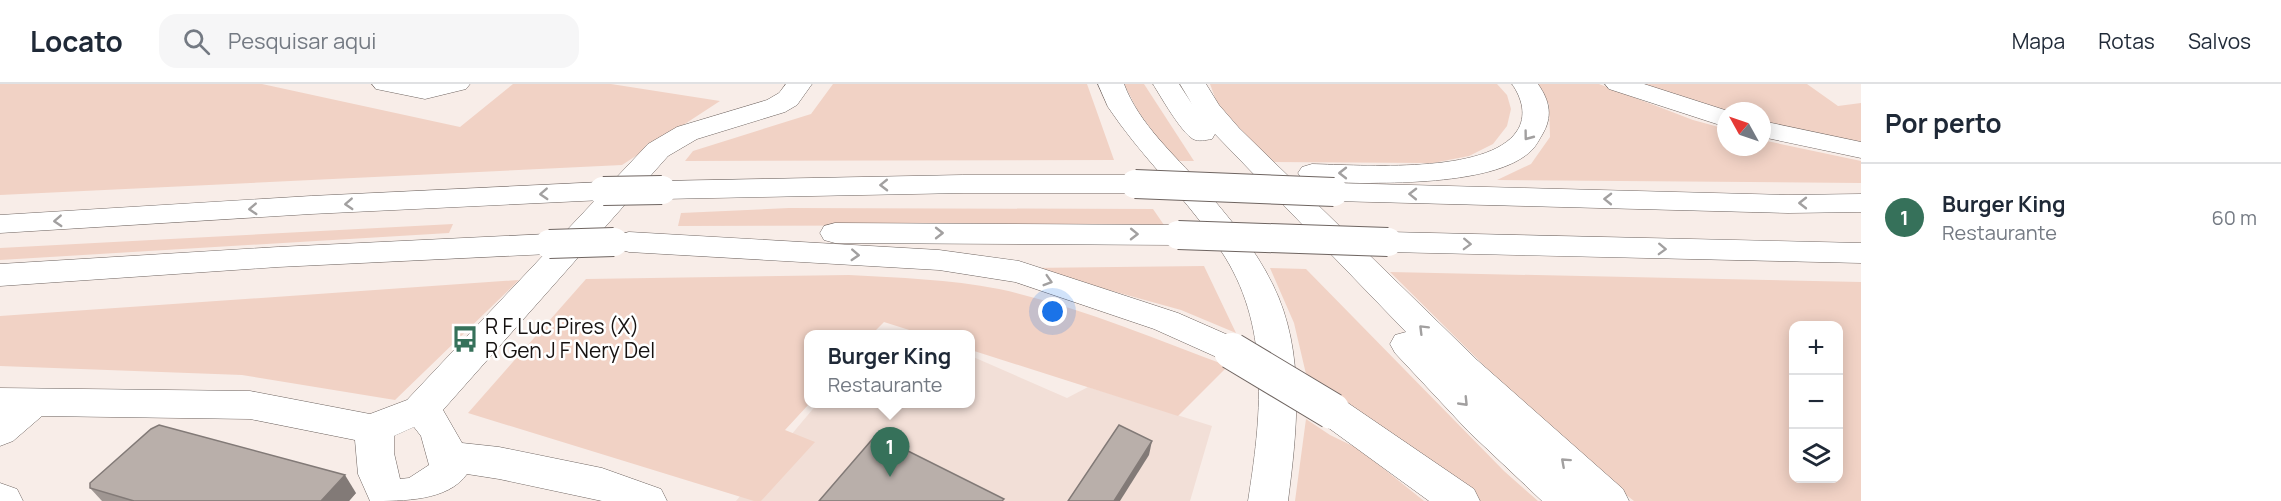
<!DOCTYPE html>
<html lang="pt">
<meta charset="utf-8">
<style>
body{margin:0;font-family:Manrope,sans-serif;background:#f6f6f7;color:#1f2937}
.controls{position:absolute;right:18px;bottom:18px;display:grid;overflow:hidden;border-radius:12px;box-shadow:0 3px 15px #0003}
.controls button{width:54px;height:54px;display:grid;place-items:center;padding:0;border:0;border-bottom:2px solid #e0e1e3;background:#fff;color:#1f2937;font:30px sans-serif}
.compass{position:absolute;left:1717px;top:18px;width:54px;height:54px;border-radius:50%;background:#fff;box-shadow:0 3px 15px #0003;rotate:310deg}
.you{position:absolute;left:1053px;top:228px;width:21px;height:21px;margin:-15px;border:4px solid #fff;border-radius:50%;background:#1a73e8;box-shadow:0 0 0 9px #1a73e833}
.badge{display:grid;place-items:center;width:39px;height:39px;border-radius:50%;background:#36715a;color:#fff;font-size:20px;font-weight:700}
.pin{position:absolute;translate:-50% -50px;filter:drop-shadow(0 2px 3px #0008)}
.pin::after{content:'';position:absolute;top:32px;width:21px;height:18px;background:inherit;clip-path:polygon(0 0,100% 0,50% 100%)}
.popup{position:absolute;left:804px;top:246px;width:171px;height:78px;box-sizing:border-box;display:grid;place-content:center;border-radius:12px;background:#fff;filter:drop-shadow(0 2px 4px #0005);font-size:20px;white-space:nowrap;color:#747a83}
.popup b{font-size:22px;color:#1f2937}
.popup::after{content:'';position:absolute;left:50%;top:100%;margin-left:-12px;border:12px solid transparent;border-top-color:#fff}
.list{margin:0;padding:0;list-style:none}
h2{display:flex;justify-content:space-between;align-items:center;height:78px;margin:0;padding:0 24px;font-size:26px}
h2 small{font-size:20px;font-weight:400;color:#747a83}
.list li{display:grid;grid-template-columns:39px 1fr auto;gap:18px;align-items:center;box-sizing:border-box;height:108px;padding:0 24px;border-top:2px solid #e0e1e3}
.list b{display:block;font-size:22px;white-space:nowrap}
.list p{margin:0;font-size:20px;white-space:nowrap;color:#747a83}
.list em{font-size:20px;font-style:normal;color:#747a83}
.icon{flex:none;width:33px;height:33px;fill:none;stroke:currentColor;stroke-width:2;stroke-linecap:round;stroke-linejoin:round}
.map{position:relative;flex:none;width:1861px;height:417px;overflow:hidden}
header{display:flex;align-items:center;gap:36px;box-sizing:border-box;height:84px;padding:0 30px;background:#fff;border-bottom:2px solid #e0e1e3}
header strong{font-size:28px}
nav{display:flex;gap:33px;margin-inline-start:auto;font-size:21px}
.search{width:420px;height:54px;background:#f6f6f7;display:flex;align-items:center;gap:15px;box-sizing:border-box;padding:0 21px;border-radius:18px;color:#747a83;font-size:22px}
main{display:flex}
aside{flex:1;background:#fff}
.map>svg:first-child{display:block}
</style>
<header>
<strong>Locato</strong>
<div class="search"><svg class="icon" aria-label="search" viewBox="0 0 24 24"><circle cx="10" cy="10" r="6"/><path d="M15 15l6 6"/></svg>Pesquisar aqui</div>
<nav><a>Mapa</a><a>Rotas</a><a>Salvos</a></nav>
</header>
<main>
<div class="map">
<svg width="1861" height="417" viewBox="0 0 1861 417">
<rect width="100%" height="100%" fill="#f8ede8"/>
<path fill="#f2dfd7" d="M971 272 1067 314 1088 303 1212 342 1190 417H736L817 320H971Z"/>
<g fill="#f1d2c5" fill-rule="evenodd">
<path d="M0 0H262L460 43 513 0H611L720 17 622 81 0 111Z"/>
<path d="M833 0H1087L1114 76 685 77 693 67 811 30Z"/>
<path d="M1124 0H1144L1194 77H1174L1138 27Z"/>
<path d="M1210 0H1497L1507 11 1511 25 1507 42 1493 60 1469 72 1433 79 1269 78 1217 19Z"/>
<path d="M1533 0H1599L1693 36 1726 45V63H1762V56L1861 77V99L1497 96 1531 80 1550 53 1549 20Z"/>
<path d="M1634 0H1807L1838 22 1861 19V61L1762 39V27H1726Z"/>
<path d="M789 124 1153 125 1164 141 678 142 681 129Z"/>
<path d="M453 140 449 149 0 176V164Z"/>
<path d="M1204 182 1236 249 1181 226 1029 184Z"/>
<path d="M1270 184 1306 185 1504 387 1538 417H1475L1330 310 1332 306 1306 290 1294 239Z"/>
<path d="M1390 188 1861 198V417H1634L1572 369ZM1794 242H1838V394H1794Z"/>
<path d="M849 191C899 194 949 195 999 205 1078 222 1153 254 1228 282L1178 332 971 266V250H922L884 238 872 250H809V320L785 346 815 358 761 417H754L468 329 586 195Z"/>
<path d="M519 196 395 316 242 291 0 282V232Z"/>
<path d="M1306 335 1330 351 1359 365 1424 417H1295Z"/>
</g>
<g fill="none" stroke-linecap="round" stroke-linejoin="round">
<defs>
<g id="minor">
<path d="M372 0H470L466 5 425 15 376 5Z"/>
<path d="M786 0H812L797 21 785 28 697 55 668 72 443 326 462 359 499 363 602 384 661 405 667 417H602L499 395 467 390C448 417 404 417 370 417L358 390 355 356 250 335 42 332 13 357 0 362V304L250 307 370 330 407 316 648 60 677 43 767 16 779 9ZM414 343 421 352 429 381 409 394 400 395 394 369V352Z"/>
<path d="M1098 0H1124C1139 40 1174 70 1201 101 1228 132 1255 164 1273 201 1306 268 1297 346 1288 417H1248C1261 335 1271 247 1225 173 1196 125 1153 85 1120 40L1108 23Z"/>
<path d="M0 399 17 405 23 417H0Z"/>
</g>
<g id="highway">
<path d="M1153 0H1179L1192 20 1180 0H1206L1219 21 1239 44 1477 276 1623 405 1629 417H1542L1468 347 1395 269 1390 260 1395 251 1406 248 1215 50 1212 55C1205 56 1199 58 1193 55 1181 48 1161 13 1153 0Z"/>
<path d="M1512 0H1538C1550 17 1553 33 1542 51 1539 56 1536 62 1532 66 1494 105 1364 99 1312 98L1302 95 1298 89 1302 83 1312 80C1361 81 1488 91 1517 47 1527 32 1522 14 1512 0Z"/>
<path d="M1605 0H1644L1728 27H1726V43L1609 5Z"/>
<path d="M1762 37 1861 58V74L1762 53Z"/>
<path d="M963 91H1135L1145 94 1150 100 1145 106 1135 109H963L662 115 652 112 647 106 652 100 662 97Z"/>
<path d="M603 98 613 101 618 107 613 113 603 116 311 130 0 149V131L311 112Z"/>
<path d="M1334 99 1788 111 1861 110V128L1788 129 1334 117 1324 114 1319 108 1324 102Z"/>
<path d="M835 139 1178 141 1189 144 1193 151 1189 158 1178 161 835 159 824 156 820 149 824 142Z"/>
<path d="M629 148 939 166 1019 177 1178 229 1244 258 1250 267 1244 276 1232 280 1154 245 1015 198 939 186 629 168 618 165 613 158 618 151Z"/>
<path d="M1388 148 1861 159V179L1388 168 1377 165 1372 158 1377 151Z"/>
<path d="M549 150 560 153 565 160 560 167 549 170 278 183 0 202V180L278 163Z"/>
<path d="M1332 313 1345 317 1474 405 1480 417H1429L1319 337 1313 327 1319 317Z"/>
</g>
</defs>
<use href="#minor" stroke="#6e6460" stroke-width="1"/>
<use href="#highway" stroke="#6e6460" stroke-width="1"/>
<use href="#minor" fill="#fff" fill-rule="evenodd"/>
<use href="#highway" fill="#fff" fill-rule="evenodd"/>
<defs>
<g id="highway-bridge-far1">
<path d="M1135 100 1334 108"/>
<path d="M603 107 662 106"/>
<path d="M1178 151 1388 158"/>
<path d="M549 160 614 158"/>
</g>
<path id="highway-bridge" d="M1232 267 1332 327"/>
</defs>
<use href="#highway-bridge-far1" stroke="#6e6460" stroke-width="30" stroke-linecap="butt"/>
<use href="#highway-bridge" stroke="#6e6460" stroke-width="38" stroke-linecap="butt"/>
<use href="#highway-bridge-far1" stroke="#fff" stroke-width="28"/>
<use href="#highway-bridge" stroke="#fff" stroke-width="36"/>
</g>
<path fill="#9f9692" d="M90 404 356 409 349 417H102Z"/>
<g fill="#827a77">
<path d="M1152 357 1149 371 1120 417H1114Z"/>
<path d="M345 391 356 409 349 417H321Z"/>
</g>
<g fill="#b9afaa" stroke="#827a77" stroke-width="1.5">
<path d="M159 341 345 391 321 417H134L90 404V399L151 345Z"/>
<path d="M1119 341 1152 357 1114 417H1068Z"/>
<path d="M876 351 1004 415 1002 417H819Z"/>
</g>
<defs><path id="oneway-chevron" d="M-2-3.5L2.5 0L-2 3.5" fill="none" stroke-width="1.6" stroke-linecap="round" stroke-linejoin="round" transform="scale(1.5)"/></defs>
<g stroke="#a2a0a0">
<use href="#oneway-chevron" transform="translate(1528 52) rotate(127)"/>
<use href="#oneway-chevron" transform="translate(1343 89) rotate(-180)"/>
<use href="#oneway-chevron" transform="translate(884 101) rotate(179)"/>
<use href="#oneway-chevron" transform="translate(544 110) rotate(177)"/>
<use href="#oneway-chevron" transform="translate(1413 110) rotate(-179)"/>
<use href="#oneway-chevron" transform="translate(1608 115) rotate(-179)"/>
<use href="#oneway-chevron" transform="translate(1803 119) rotate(180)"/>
<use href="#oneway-chevron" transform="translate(349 120) rotate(177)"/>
<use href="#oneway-chevron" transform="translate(253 125) rotate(177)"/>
<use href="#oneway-chevron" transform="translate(58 137) rotate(177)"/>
<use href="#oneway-chevron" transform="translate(939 149)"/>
<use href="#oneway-chevron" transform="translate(1134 150) rotate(1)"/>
<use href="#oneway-chevron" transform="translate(1467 160) rotate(2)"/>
<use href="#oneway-chevron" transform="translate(1662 165) rotate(2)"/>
<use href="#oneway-chevron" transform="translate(855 171) rotate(3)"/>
<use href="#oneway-chevron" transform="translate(1048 197) rotate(17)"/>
<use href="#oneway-chevron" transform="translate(1423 245) rotate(-135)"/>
<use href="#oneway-chevron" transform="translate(1464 318) rotate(46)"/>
<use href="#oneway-chevron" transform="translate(1565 378) rotate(-138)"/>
</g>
<defs>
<symbol id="bus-bare" viewBox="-9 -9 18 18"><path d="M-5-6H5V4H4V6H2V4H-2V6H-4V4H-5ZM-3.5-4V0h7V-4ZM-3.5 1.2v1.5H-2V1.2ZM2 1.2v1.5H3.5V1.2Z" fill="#36715a" stroke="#fff" stroke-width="2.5" paint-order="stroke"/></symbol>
</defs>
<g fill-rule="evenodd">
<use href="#bus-bare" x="446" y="236" width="38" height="38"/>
</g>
<g text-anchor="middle" stroke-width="5" stroke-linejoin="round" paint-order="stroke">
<g font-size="21" fill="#161211" stroke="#fff" text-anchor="start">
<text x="485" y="250">R F Luc Pires (X)<tspan x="485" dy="24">R Gen J F Nery Del</tspan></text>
</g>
</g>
</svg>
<div class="controls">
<button>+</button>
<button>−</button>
<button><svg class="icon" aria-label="layers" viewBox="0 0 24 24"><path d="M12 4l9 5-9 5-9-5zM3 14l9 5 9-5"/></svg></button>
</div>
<svg class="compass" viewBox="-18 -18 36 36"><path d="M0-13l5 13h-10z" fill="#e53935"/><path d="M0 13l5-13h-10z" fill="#747a83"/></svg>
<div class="you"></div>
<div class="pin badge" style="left:890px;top:393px">1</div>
<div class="popup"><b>Burger King</b>Restaurante</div>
</div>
<aside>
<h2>Por perto<small></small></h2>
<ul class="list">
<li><span class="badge">1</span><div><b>Burger King</b><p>Restaurante</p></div><em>60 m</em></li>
</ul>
</aside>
</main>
